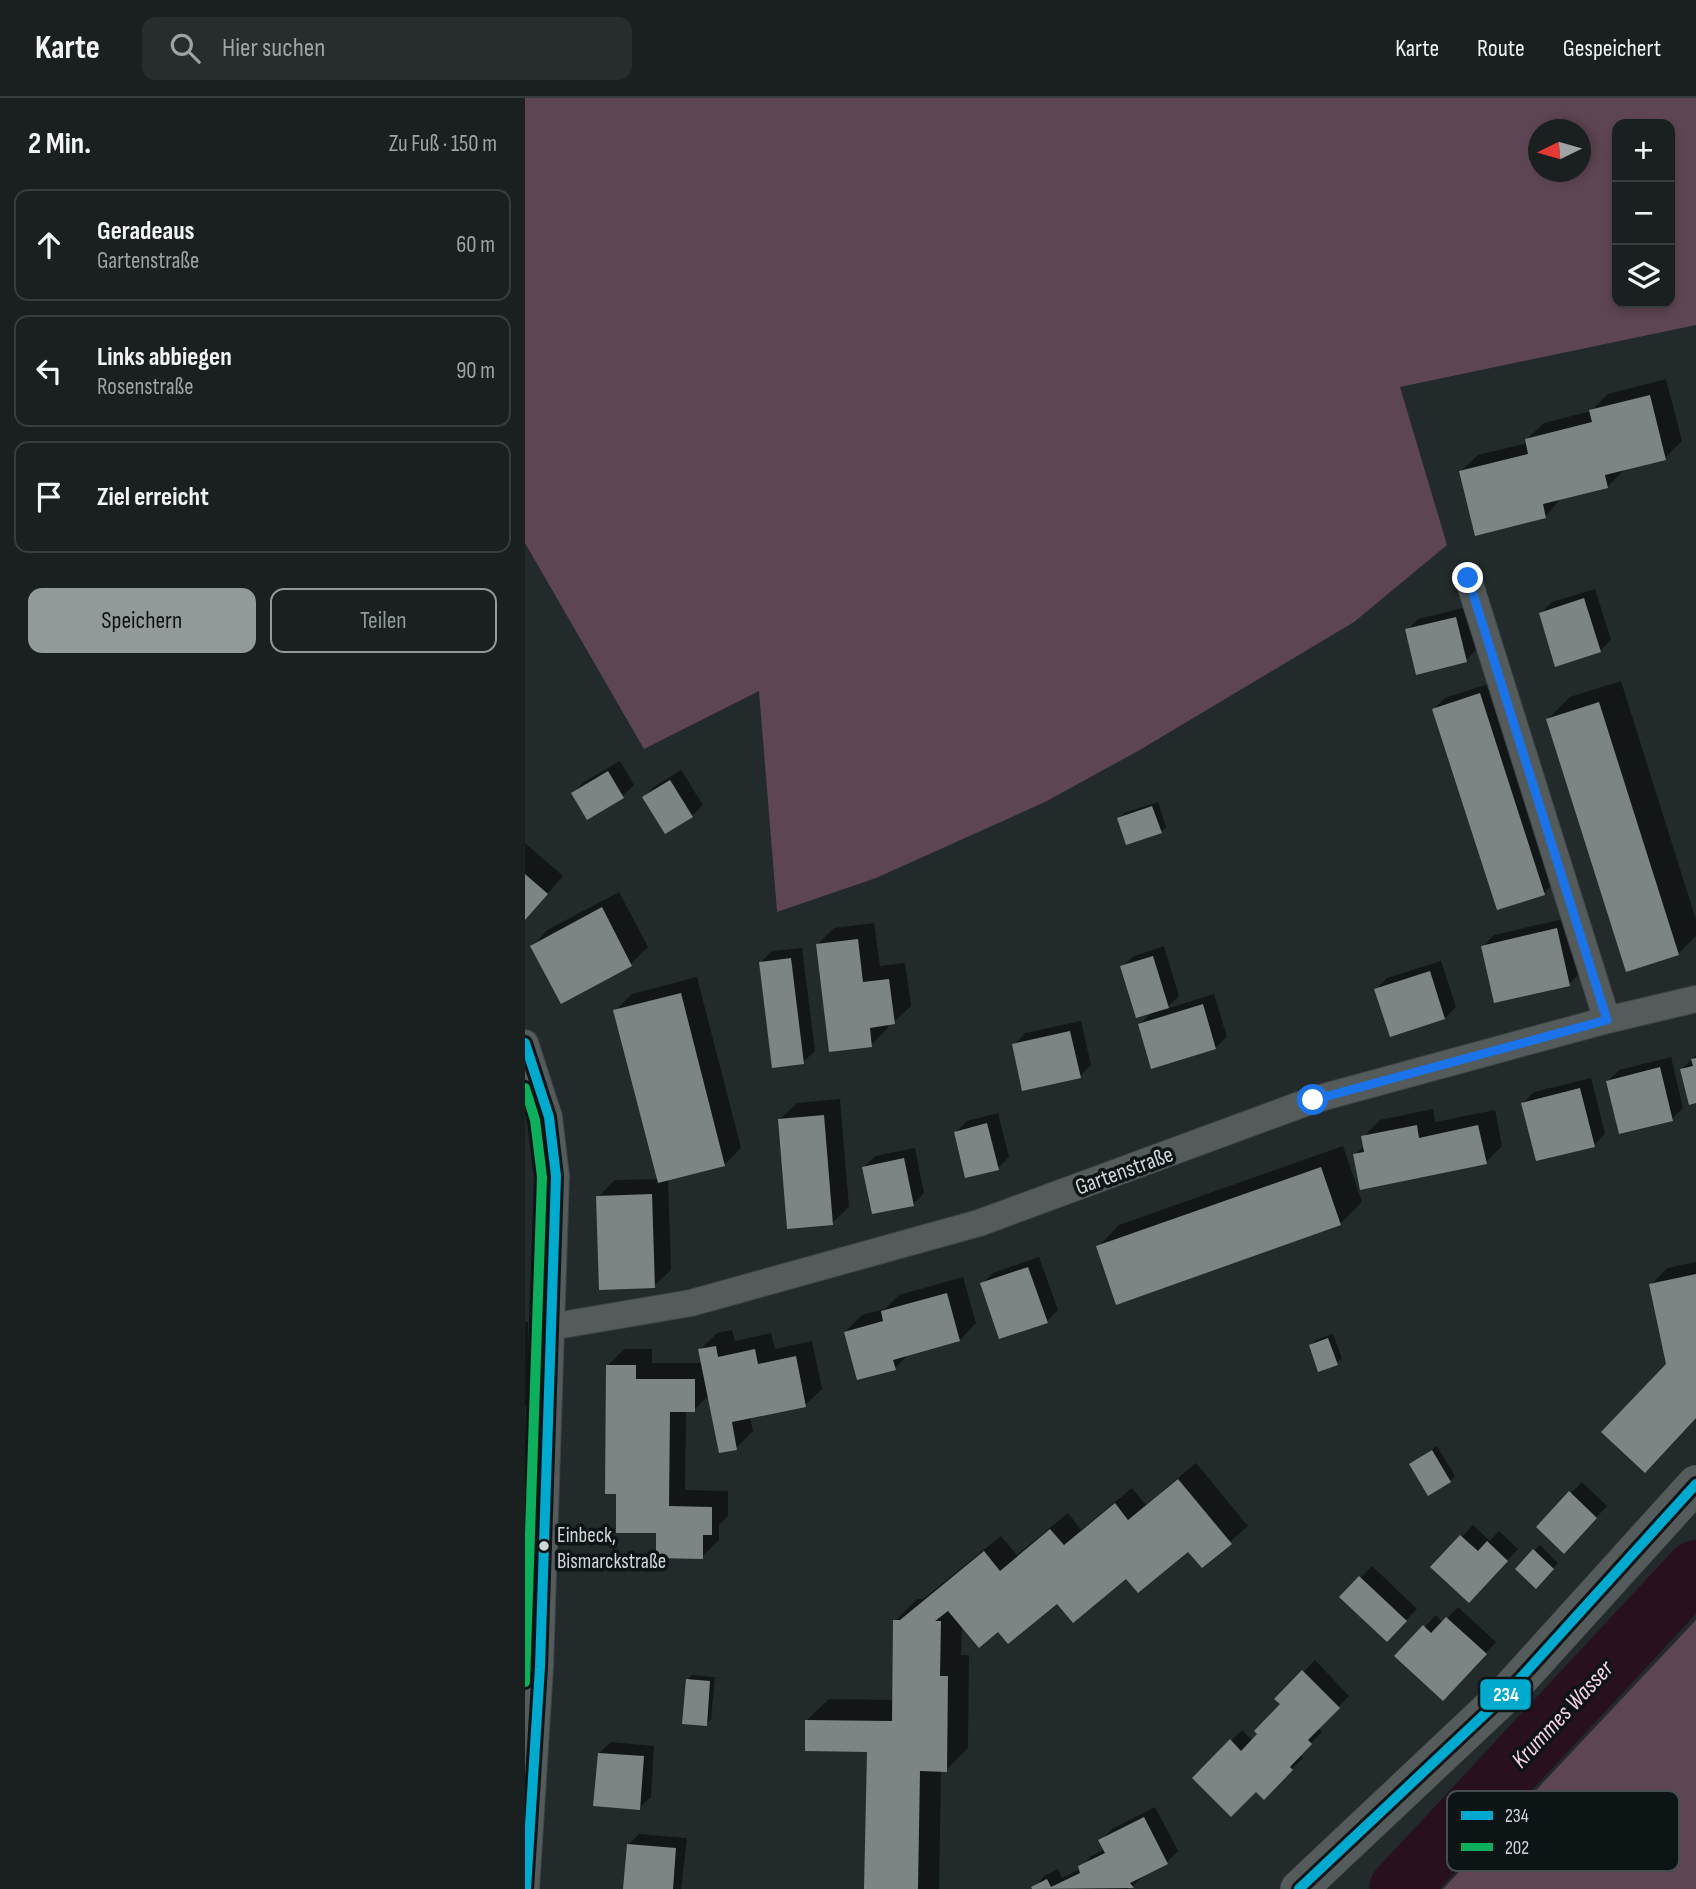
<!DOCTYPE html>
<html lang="de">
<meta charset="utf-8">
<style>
body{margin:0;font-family:"Sofia Sans Condensed",sans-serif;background:#272d2d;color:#f1f3f6}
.controls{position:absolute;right:21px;top:21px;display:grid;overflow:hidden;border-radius:14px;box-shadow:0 4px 10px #0003}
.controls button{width:63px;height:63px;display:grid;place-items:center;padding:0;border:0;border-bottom:2px solid #383e3e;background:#1a2020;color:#f1f3f6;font:35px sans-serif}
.compass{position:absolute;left:1003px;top:21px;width:63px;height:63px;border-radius:50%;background:#1a2020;box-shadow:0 4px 10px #0003;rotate:265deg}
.stop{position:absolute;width:21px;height:21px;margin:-16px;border:5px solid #1a73e8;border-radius:50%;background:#fff}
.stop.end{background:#1a73e8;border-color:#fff;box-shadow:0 2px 7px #0008}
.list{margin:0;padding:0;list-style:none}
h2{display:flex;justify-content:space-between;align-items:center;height:91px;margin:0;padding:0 28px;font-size:30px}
h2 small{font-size:23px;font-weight:400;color:#9fa3a5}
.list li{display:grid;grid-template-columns:46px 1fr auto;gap:21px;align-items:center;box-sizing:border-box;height:112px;margin:0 14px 14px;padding:0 14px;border:2px solid #383e3e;border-radius:14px}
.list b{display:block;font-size:26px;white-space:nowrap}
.list p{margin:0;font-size:23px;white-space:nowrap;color:#9fa3a5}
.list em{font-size:23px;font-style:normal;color:#9fa3a5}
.actions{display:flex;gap:14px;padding:21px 28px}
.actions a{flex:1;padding:16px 0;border:2px solid #929a9c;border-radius:14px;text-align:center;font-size:24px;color:#929a9c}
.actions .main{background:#929a9c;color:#111}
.icon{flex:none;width:38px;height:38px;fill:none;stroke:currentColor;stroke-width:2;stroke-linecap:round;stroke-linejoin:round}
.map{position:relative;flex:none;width:1171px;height:1791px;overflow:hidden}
header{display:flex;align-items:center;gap:42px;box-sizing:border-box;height:98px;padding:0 35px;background:#1a2020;border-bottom:2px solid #383e3e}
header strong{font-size:33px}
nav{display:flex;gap:38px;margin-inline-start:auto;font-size:24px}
.search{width:490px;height:63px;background:#272d2d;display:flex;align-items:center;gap:18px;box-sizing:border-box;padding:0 24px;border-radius:14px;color:#9fa3a5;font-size:26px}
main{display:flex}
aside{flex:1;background:#1a2020}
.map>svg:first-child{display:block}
</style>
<header>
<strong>Karte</strong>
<div class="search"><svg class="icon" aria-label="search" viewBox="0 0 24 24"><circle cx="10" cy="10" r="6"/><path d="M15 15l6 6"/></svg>Hier suchen</div>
<nav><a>Karte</a><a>Route</a><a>Gespeichert</a></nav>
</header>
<main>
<aside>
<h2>2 Min.<small>Zu Fuß · 150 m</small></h2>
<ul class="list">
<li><svg class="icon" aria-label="ahead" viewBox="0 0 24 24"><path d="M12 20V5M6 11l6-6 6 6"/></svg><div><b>Geradeaus</b><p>Gartenstraße</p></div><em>60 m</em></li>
<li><svg class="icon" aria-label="left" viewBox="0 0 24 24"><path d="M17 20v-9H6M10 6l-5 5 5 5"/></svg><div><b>Links abbiegen</b><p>Rosenstraße</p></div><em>90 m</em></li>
<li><svg class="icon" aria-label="arrive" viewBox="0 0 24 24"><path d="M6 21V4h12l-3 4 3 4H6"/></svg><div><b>Ziel erreicht</b></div></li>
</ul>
<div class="actions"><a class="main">Speichern</a><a>Teilen</a></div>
</aside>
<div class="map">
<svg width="1171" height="1791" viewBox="0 0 1171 1791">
<rect width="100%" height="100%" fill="#222a2b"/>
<g fill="#5e4553" fill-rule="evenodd">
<path d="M0 0H1171V227L875 289 922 447 829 524 613 653 520 704 351 780 252 814 234 593 119 651 0 445ZM1145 26V205H1092V26ZM1014 32H1056V74H1014Z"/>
<path d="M1171 1522V1791H918Z"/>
</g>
<g fill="#0007">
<path d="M1141 281 1157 343 1140 360 1099 372 1082 389 1036 400 1020 419 936 373 953 357 1003 345 1002 341 1019 325 1066 313 1083 296Z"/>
<path d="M1070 491 1086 542 1075 553 1016 515 1027 504Z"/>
<path d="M942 509 952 551 941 562 882 532 893 521Z"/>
<path d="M1096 583 1171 822V838L1153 856 1023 621 1045 599Z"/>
<path d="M966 585 1030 784 1019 795 909 611 920 600Z"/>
<path d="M95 663 109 687 98 698 63 719 48 695 59 684Z"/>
<path d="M156 672 178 707 167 718 119 699 130 688Z"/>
<path d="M633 704 641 729 636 734 594 720 599 715Z"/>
<path d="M0 745 38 778 0 822Z"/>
<path d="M94 794 123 849 106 866 36 903 7 848 24 831Z"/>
<path d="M1043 820 1055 875 1044 886 958 848 969 837Z"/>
<path d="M349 825 355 868 380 865 386 908 369 924 362 925 363 930 346 947 292 847 309 830Z"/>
<path d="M639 848 654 898 641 911 689 896 702 939 690 950 615 926 628 913 597 869 609 858Z"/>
<path d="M277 850 290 953 278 964 235 865 247 853Z"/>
<path d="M916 863 931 909 920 920 851 891 862 880Z"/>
<path d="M172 879 216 1050 199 1067 143 1081 146 1172 129 1188 73 1099 90 1082 133 1081 90 913 107 896Z"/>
<path d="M556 923 566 967 555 978 489 947 500 935Z"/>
<path d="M1171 957V1003L1157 971Z"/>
<path d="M1146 959 1158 1010 1147 1021 1083 983 1094 972Z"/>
<path d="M1066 980 1080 1036 1069 1047 998 1005 1009 994Z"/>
<path d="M315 1001 324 1109 307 1125 255 1021 272 1005Z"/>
<path d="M908 1011 910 1024 970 1012 977 1048 961 1064 830 1057 839 1048 838 1039 855 1022Z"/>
<path d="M473 1015 484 1059 473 1070 431 1034 442 1023Z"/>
<path d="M818 1048 837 1104 815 1126 573 1149 594 1127Z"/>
<path d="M390 1050 399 1095 388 1106 339 1069 350 1058Z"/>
<path d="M514 1159 533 1212 522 1223 457 1186 468 1175Z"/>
<path d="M1171 1164V1319L1126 1187 1142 1170Z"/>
<path d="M438 1179 451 1225 435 1242 385 1255 370 1270 320 1234 337 1217 360 1211 374 1197Z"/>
<path d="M0 1224H3V1306L0 1309Z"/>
<path d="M207 1232 210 1243 246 1235 250 1251 287 1243 297 1291 280 1307 225 1319 228 1333 211 1350 184 1297 169 1312H161L160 1392 203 1393V1418L194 1427V1442L177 1459 133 1433 92 1394 82 1268 99 1251H127V1265H178L175 1252 192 1235Z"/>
<path d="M808 1236 817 1260 812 1265 786 1247 791 1242Z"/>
<path d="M912 1348 930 1378 925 1383 886 1366Z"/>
<path d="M671 1365 723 1428 677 1468 663 1451 602 1478 533 1503 473 1531 437 1527 436 1557H444L443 1650 421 1672H416L414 1791H341L343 1652 282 1622 304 1601 369 1602 370 1523 392 1501H398L476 1438 492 1457 543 1415 556 1432 607 1390 621 1407Z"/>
<path d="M1057 1384 1082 1408 1050 1442 1013 1429Z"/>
<path d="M948 1427 965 1443 974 1433 993 1451 954 1491 908 1469Z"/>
<path d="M1015 1447 1033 1465 1011 1489 992 1471Z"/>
<path d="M847 1468 892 1511 862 1541 817 1499Z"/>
<path d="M933 1509 971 1544 929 1590 872 1558 911 1517 918 1525Z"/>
<path d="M790 1562 824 1598 793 1630 797 1634 775 1656 778 1660 750 1688 731 1692 669 1680 717 1632 728 1643 758 1606 752 1601Z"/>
<path d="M167 1577 190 1579 186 1621 181 1627 162 1582Z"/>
<path d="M86 1644 129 1648 126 1699 114 1710 74 1655Z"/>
<path d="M630 1709 653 1753 642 1764 619 1777 608 1788 602 1791H509L519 1778 533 1771 537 1780 555 1771 566 1758 580 1751 575 1743 587 1731Z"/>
<path d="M114 1736 162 1740 156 1791H100L103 1747Z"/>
</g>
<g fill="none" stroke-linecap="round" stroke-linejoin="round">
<path stroke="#29101f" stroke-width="60" d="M874 1791 1171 1472"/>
</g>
<g fill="#7d8485">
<path d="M1125 297 1141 362 1080 377 1083 390 1018 406 1021 420 950 438 934 373 1003 356 1000 341 1067 324 1064 312Z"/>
<path d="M1059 500 1076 554 1030 569 1014 515Z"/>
<path d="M931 519 942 564 891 577 880 531Z"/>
<path d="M955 595 1020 797 972 812 907 611Z"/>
<path d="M1074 604 1154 857 1101 874 1021 621Z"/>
<path d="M83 673 99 700 62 722 46 695Z"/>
<path d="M145 682 168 719 140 736 117 699Z"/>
<path d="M627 708 637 735 601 747 592 720Z"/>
<path d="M0 776 23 796 0 822Z"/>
<path d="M77 809 107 868 36 906 5 848Z"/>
<path d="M1032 830 1045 888 969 905 956 848Z"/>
<path d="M333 841 338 884 364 881 370 926 345 930 347 949 304 954 291 846Z"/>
<path d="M628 858 644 910 611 920 595 868Z"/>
<path d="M266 860 279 966 247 970 234 864Z"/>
<path d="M905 873 920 921 865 939 849 891Z"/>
<path d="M156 895 200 1068 133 1085 88 912Z"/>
<path d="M678 906 691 951 626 971 613 926Z"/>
<path d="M545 933 556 980 497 993 487 946Z"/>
<path d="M1171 960V1005L1164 1007 1155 971 1168 968 1166 961Z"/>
<path d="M1135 969 1148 1023 1094 1036 1081 983Z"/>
<path d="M1055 990 1070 1049 1011 1063 996 1005Z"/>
<path d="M299 1017 308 1127 262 1131 253 1021Z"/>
<path d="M462 1025 474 1072 440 1080 429 1034Z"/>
<path d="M892 1027 894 1040 953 1027 962 1066 835 1092 828 1056 839 1054 836 1038Z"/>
<path d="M379 1060 389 1108 347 1116 337 1069Z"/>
<path d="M796 1069 816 1127 591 1207 571 1148Z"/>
<path d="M127 1096 130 1190 74 1192 71 1098Z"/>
<path d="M503 1169 523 1225 474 1241 455 1185Z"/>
<path d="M1171 1176V1320L1120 1375 1076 1334 1141 1266 1124 1186Z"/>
<path d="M422 1195 435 1243 368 1262 371 1272 332 1282 319 1234 358 1223 356 1213Z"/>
<path d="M803 1240 813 1267 793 1274 784 1247Z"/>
<path d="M191 1248 193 1259 230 1251 233 1266 271 1258 281 1309 207 1324 212 1352 194 1355 173 1251Z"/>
<path d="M81 1267H111V1281H170V1314H145L144 1408 187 1409V1437H178V1461L131 1460V1435H91V1396H80Z"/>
<path d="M907 1352 926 1384 903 1398 884 1366Z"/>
<path d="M653 1381 707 1446 677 1470 663 1454 613 1495 601 1481 548 1525 532 1506 483 1546 473 1534 454 1550 423 1513 410 1523H416L415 1578H423L422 1674 395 1673 393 1791H339L342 1654 280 1653V1622L367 1623 368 1522H375L459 1453 475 1473 525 1431 539 1447 590 1405 603 1422Z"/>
<path d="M1044 1393 1072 1420 1039 1456 1011 1429Z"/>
<path d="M935 1437 953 1453 962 1443 983 1463 944 1505 905 1469Z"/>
<path d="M1008 1451 1029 1471 1011 1491 990 1471Z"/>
<path d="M834 1478 882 1523 862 1544 814 1499Z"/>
<path d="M921 1519 962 1556 918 1603 869 1558 898 1527 906 1535Z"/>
<path d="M777 1572 815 1610 783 1642 787 1646 765 1669 768 1672 739 1702 731 1694 706 1719 667 1680 705 1641 716 1653 732 1636 729 1633 755 1606 749 1601Z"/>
<path d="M161 1581 185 1583 182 1628 157 1626Z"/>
<path d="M73 1655 119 1658 115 1712 68 1708Z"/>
<path d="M619 1719 643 1766 605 1785 609 1790 507 1791 506 1789 522 1781 526 1789 555 1775 553 1768 580 1755 573 1742Z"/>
<path d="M102 1746 151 1750 148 1791H98Z"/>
</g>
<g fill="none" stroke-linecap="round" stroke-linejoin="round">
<defs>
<g id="minor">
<path d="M943 480 1082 922"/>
<path d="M0 945 24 1019 31 1078 15 1569 1 1791"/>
<path d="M25 1229 166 1205 454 1125 788 1002 1082 922 1171 901"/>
</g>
<path id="secondary" d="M774 1791 981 1596 1171 1386"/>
</defs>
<use href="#minor" stroke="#3e4546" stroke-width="28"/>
<use href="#secondary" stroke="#3e4546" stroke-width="38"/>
<use href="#minor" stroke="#555a5b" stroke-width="26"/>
<use href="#secondary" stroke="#555a5b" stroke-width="37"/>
<defs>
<g id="bus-1">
<path d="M0 945 24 1019 31 1078 15 1569 1 1791"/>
<path d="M774 1791 981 1596 1171 1386"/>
</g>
<path id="bus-2" d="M0 990 10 1022 17 1079 0 1584"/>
</defs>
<use href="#bus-1" stroke="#0d1415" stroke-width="16"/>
<use href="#bus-2" stroke="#0d1415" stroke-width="16"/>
<use href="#bus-1" stroke="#00a9ce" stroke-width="10"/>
<use href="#bus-2" stroke="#0daf5c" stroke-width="10"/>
</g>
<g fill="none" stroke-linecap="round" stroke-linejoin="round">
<path stroke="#1a73e8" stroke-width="9" d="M788 1002 1082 922 943 480"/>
</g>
<circle fill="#ced7d9" stroke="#0d1415" stroke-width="2.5" cx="19" cy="1448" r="6"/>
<g text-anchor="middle" stroke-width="7" stroke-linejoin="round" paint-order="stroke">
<g font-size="21" fill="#ced7d9" stroke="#0d1415" text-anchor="start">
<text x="32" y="1444">Einbeck,<tspan x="32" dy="26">Bismarckstraße</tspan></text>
</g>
<g font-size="23" fill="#ced7d9" stroke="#0d1415">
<text transform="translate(599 1072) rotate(-20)" y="8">Gartenstraße</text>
</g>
<g font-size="24" font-style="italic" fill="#f8d1e4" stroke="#0d1415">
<text transform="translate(1037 1616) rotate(-47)" y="8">Krummes Wasser</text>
</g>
</g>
<rect x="922" y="1693" width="232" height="80" rx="10" fill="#0d1415" stroke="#474e50" stroke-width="2"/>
<rect x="936" y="1713" width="32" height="9" fill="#00a9ce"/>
<rect x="936" y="1745" width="32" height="8" fill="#0daf5c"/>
<g font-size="19" fill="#ced7d9">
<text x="980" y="1724">234</text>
<text x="980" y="1756">202</text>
</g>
<rect stroke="#0d1415" stroke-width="2.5" x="954" y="1580" width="53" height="33" rx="7" fill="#00a9ce"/>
<g font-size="19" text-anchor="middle" font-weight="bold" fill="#fff">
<text x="981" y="1603">234</text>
</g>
</svg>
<div class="controls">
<button>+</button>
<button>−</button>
<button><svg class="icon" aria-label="layers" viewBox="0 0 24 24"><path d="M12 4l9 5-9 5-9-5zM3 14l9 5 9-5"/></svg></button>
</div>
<svg class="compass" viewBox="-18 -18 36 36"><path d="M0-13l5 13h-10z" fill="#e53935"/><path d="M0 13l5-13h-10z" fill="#9fa3a5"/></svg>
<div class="stop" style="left:788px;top:1002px"></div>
<div class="stop end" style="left:943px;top:480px"></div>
</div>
</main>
